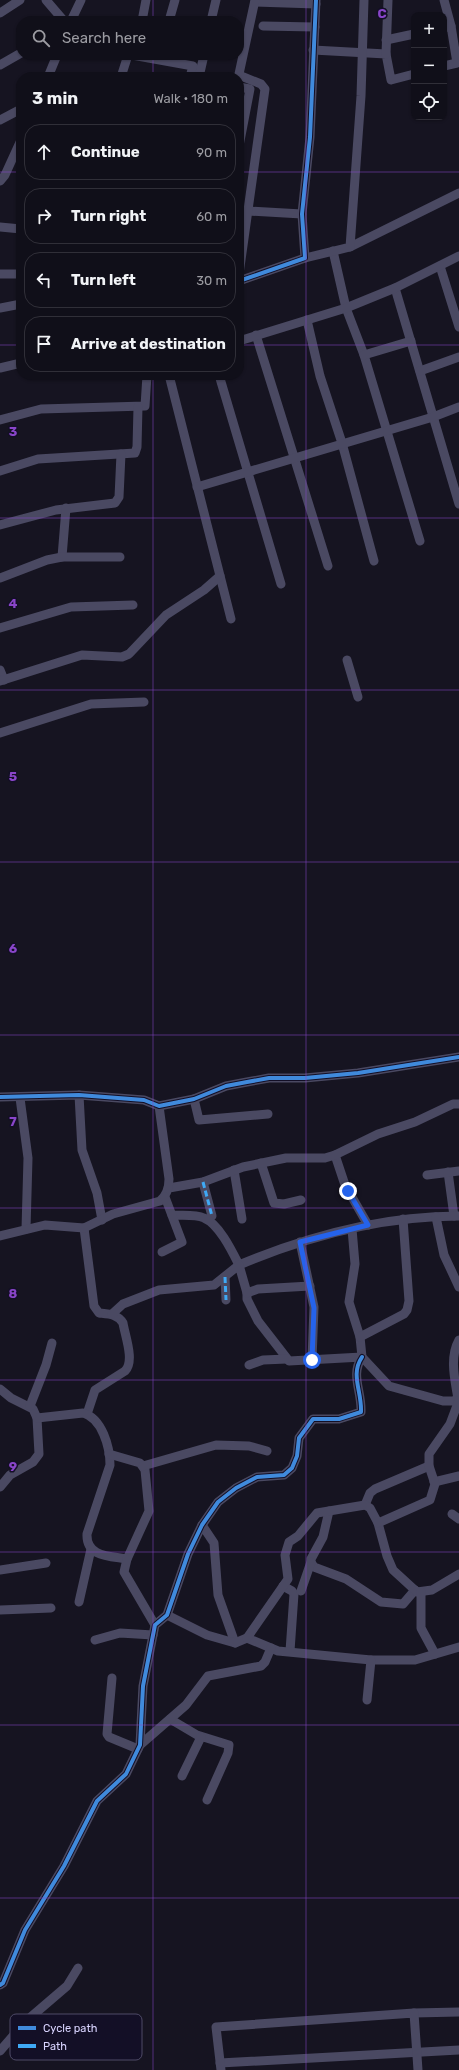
<!DOCTYPE html>
<meta charset="utf-8">
<style>
body{margin:0;font-family:Rubik,sans-serif;background:#191822;color:#f1f3f6}
.controls{position:absolute;right:12px;top:12px;display:grid;overflow:hidden;border-radius:8px;box-shadow:0 1px 3px #0004}
.controls button{width:36px;height:36px;display:grid;place-items:center;padding:0;border:0;border-bottom:1px solid #302f38;background:#100f19;color:#f1f3f6;font:20px sans-serif}
.stop{position:absolute;width:12px;height:12px;margin:-9px;border:3px solid #2563eb;border-radius:50%;background:#fff}
.stop.end{background:#2563eb;border-color:#fff;box-shadow:0 1px 4px #0008}
.list{margin:0;padding:0;list-style:none}
h2{display:flex;justify-content:space-between;align-items:center;height:52px;margin:0;padding:0 16px;font-size:17px}
h2 small{font-size:13px;font-weight:400;color:#9c9ca2}
.list li{display:grid;grid-template-columns:26px 1fr auto;gap:12px;align-items:center;box-sizing:border-box;height:56px;margin:0 8px 8px;padding:0 8px;border:1px solid #302f38;border-radius:16px}
.list b{display:block;font-size:15px;white-space:nowrap}
.list em{font-size:13px;font-style:normal;color:#9c9ca2}
.icon{flex:none;width:22px;height:22px;fill:none;stroke:currentColor;stroke-width:2;stroke-linecap:round;stroke-linejoin:round}
.map{position:relative;flex:none;width:459px;height:2070px;overflow:hidden}
.search{position:absolute;background:#100f19;box-shadow:0 1px 3px #0004;left:16px;top:16px;width:228px;height:44px;display:flex;align-items:center;gap:10px;box-sizing:border-box;padding:0 14px;border-radius:16px;color:#9c9ca2;font-size:15px}
.panel{position:absolute;background:#100f19;box-shadow:0 1px 3px #0004;left:16px;top:72px;width:228px;height:308px;border-radius:16px}
.map>svg:first-child{display:block}
</style>
<div class="map">
<svg width="459" height="2070" viewBox="0 0 459 2070">
<rect width="100%" height="100%" fill="#161421"/>
<g fill="none" stroke-linecap="round" stroke-linejoin="round">
<g stroke="#4a4962" stroke-width="9">
<path d="M46 0 64 21"/>
<path d="M444 0 451 26"/>
<path d="M255 2 316 4"/>
<path d="M0 13 20 0"/>
<path d="M71 21 81 0"/>
<path d="M142 21 146 0"/>
<path d="M169 21 175 0"/>
<path d="M211 21 216 0"/>
<path d="M263 26 315 27"/>
<path d="M444 28 451 26 457 63 444 66"/>
<path d="M386 40 414 34"/>
<path d="M313 50 386 54 391 80 414 74"/>
<path d="M386 54 388 0"/>
<path d="M132 55 193 66 190 77"/>
<path d="M0 65 21 53"/>
<path d="M48 77 57 55"/>
<path d="M121 77 128 55"/>
<path d="M199 77 204 55"/>
<path d="M239 87 250 89 239 146"/>
<path d="M0 120 21 109"/>
<path d="M0 181 5 175 21 140"/>
<path d="M248 211 302 214"/>
<path d="M0 227 21 229"/>
<path d="M350 247 459 193"/>
<path d="M333 251 346 308 364 355 420 541"/>
<path d="M305 258 350 247 361 96 364 0"/>
<path d="M440 266 459 327"/>
<path d="M0 274H21"/>
<path d="M239 274 265 89 261 84 241 76 239 74 255 0"/>
<path d="M239 281 305 258 302 214 310 137 316 0"/>
<path d="M395 288 459 504"/>
<path d="M0 308 21 304"/>
<path d="M307 320 320 376 342 443 374 561"/>
<path d="M256 335 328 566"/>
<path d="M239 341 346 308 395 288 459 256"/>
<path d="M364 355 411 341"/>
<path d="M0 368 21 363"/>
<path d="M420 371 459 357"/>
<path d="M169 375 231 619"/>
<path d="M219 375 281 584"/>
<path d="M0 420 41 409 145 406 147 375"/>
<path d="M0 471 38 459 135 453 137 447 138 407"/>
<path d="M197 487 433 417 459 407"/>
<path d="M0 525 56 510 115 503 119 497 121 454"/>
<path d="M62 557 66 508"/>
<path d="M0 578 47 560 62 557H120"/>
<path d="M0 628 71 607 133 605"/>
<path d="M347 660 358 697"/>
<path d="M0 670 4 680"/>
<path d="M0 681 82 655 122 657 129 654 166 615 204 590 220 576"/>
<path d="M0 733 91 704 144 702"/>
<path d="M79 1095 82 1150 97 1193 102 1220"/>
<path d="M0 1097 79 1095 144 1100 159 1106 194 1099 226 1086 247 1082 269 1078H305L358 1073 459 1057"/>
<path d="M20 1098 28 1158 26 1229"/>
<path d="M194 1099 199 1120 268 1114"/>
<path d="M335 1155 345 1185 368 1225"/>
<path d="M261 1163 274 1203 284 1204 301 1200"/>
<path d="M234 1170 242 1219"/>
<path d="M448 1172 454 1216"/>
<path d="M427 1175 459 1171"/>
<path d="M203 1182 212 1216"/>
<path d="M169 1188 203 1182 243 1167 286 1158H325L335 1155 378 1134 415 1122 453 1104H459"/>
<path d="M172 1215C182 1216 195 1214 204 1218 219 1224 232 1251 239 1265 308 1236 384 1216 459 1216"/>
<path d="M436 1217 444 1255 459 1287"/>
<path d="M84 1228 94 1306 99 1313C108 1314 118 1314 123 1323 125 1336 135 1361 125 1371L95 1390 87 1414"/>
<path d="M352 1229 355 1264 349 1302 360 1337 362 1357 389 1386 443 1401H453L458 1399C455 1380 449 1358 459 1340"/>
<path d="M0 1236 45 1225 84 1228 113 1214 160 1201C167 1195 169 1188 169 1179L159 1106"/>
<path d="M300 1242 314 1307 312 1360"/>
<path d="M162 1252 182 1242 165 1197"/>
<path d="M225 1277 226 1300"/>
<path d="M310 1286 258 1289 247 1293V1299L258 1321 289 1361 362 1357"/>
<path d="M112 1314 123 1304 159 1290 214 1285 239 1265 247 1293"/>
<path d="M360 1337 404 1314 407 1310 409 1301 403 1219"/>
<path d="M249 1365 263 1360 287 1359"/>
<path d="M0 1389 11 1398 33 1409 37 1418 39 1454 33 1462 10 1475 0 1487"/>
<path d="M30 1406 46 1365 52 1343"/>
<path d="M37 1418 83 1413C102 1418 110 1447 110 1465L87 1534C86 1557 110 1556 127 1559"/>
<path d="M109 1454 140 1463 145 1470 149 1511 127 1559 124 1572 155 1625"/>
<path d="M143 1466 216 1445 249 1446 267 1451"/>
<path d="M434 1482 459 1476"/>
<path d="M365 1505 370 1493 375 1489 429 1466"/>
<path d="M329 1511 323 1537 311 1559V1562L314 1567 346 1579 381 1602 403 1604 415 1590"/>
<path d="M452 1514 459 1519"/>
<path d="M378 1523 387 1556 393 1570 417 1592 432 1590 459 1574"/>
<path d="M202 1525 214 1543 218 1595 235 1643"/>
<path d="M0 1570 46 1563"/>
<path d="M283 1586 292 1591 294 1594 290 1651"/>
<path d="M301 1591 311 1562"/>
<path d="M421 1592V1628L435 1654"/>
<path d="M79 1602 91 1549"/>
<path d="M0 1610 51 1608"/>
<path d="M167 1615 207 1635 235 1643 247 1638 278 1651 371 1660H415L459 1647"/>
<path d="M247 1638 288 1579 285 1555 289 1542 298 1536 317 1513 365 1505 370 1508 378 1523 430 1500 435 1484 429 1466V1454L450 1424 459 1400"/>
<path d="M95 1640 120 1633 153 1635"/>
<path d="M112 1678 107 1734 109 1737 138 1749"/>
<path d="M367 1700 371 1660"/>
<path d="M170 1719 197 1735 229 1745 228 1753 207 1800"/>
<path d="M140 1745 186 1705 208 1676 261 1666 265 1662 271 1648"/>
<path d="M182 1776 201 1737"/>
<path d="M0 1985 3 1983 25 1930 64 1866 97 1801 126 1774 140 1745 143 1686 155 1625 167 1615 188 1554 202 1525 218 1502 236 1488 257 1477 284 1475 292 1468 297 1456 299 1438 313 1419H339L361 1412C362 1391 350 1375 362 1357"/>
<path d="M414 2013 459 2012"/>
<path d="M0 2051 25 2022 67 1986 78 1968"/>
<path d="M220 2063 459 2050"/>
<path d="M221 2070 216 2027 414 2013 418 2070"/>
</g>
<g stroke="#3fa9f5" stroke-width="3" stroke-dasharray="6 3" stroke-linecap="butt">
<path d="M203 1182 212 1216"/>
<path d="M225 1277 226 1300"/>
</g>
<defs>
<g id="cycleway">
<path d="M239 281 305 258 302 214 310 137 316 0"/>
<path d="M0 1097 79 1095 144 1100 159 1106 194 1099 226 1086 247 1082 269 1078H305L358 1073 459 1057"/>
<path d="M0 1985 3 1983 25 1930 64 1866 97 1801 126 1774 140 1745 143 1686 155 1625 167 1615 188 1554 202 1525 218 1502 236 1488 257 1477 284 1475 292 1468 297 1456 299 1438 313 1419H339L361 1412C362 1391 350 1375 362 1357"/>
</g>
</defs>
<use href="#cycleway" stroke="#130f26" stroke-width="6"/>
<use href="#cycleway" stroke="#408adc" stroke-width="4"/>
</g>
<g fill="none" stroke-linecap="round" stroke-linejoin="round">
<path stroke="#2563eb" stroke-width="5" d="M312 1360 314 1308 300 1242 368 1225 348 1191"/>
</g>
<path fill="none" stroke="#8945c9" stroke-width="1" stroke-opacity="0.55" d="M153 0V21M306 0V2070M153 55V77M0 172H21M239 172H459M0 345H21M239 345H459M153 375V2070M0 518H459M0 690H459M0 862H459M0 1035H459M0 1208H459M0 1380H459M0 1552H459M0 1725H459M0 1898H459"/>
<rect x="10" y="2014" width="132" height="46" rx="6" fill="#130f26" stroke="#4e4a67" stroke-width="1"/>
<rect x="18" y="2026" width="18" height="4" fill="#408adc"/>
<rect x="18" y="2044" width="18" height="4" fill="#3fa9f5"/>
<g font-size="11" fill="#d9d4ff">
<text x="43" y="2032">Cycle path</text>
<text x="43" y="2050">Path</text>
</g>
<g font-size="13" text-anchor="middle" font-weight="bold" fill="#8945c9" stroke="#130f26" stroke-width="3" stroke-linejoin="round" paint-order="stroke">
<text x="382" y="18">C</text>
<text x="13" y="436">3</text>
<text x="13" y="608">4</text>
<text x="13" y="781">5</text>
<text x="13" y="953">6</text>
<text x="13" y="1126">7</text>
<text x="13" y="1298">8</text>
<text x="13" y="1471">9</text>
</g>
</svg>
<div class="controls">
<button>+</button>
<button>−</button>
<button><svg class="icon" aria-label="locate" viewBox="0 0 24 24"><circle cx="12" cy="12" r="6"/><path d="M12 2v4M12 18v4M2 12h4M18 12h4"/></svg></button>
</div>
<div class="stop" style="left:312px;top:1360px"></div>
<div class="stop end" style="left:348px;top:1191px"></div>
<div class="search"><svg class="icon" aria-label="search" viewBox="0 0 24 24"><circle cx="10" cy="10" r="6"/><path d="M15 15l6 6"/></svg>Search here</div>
<section class="panel">
<h2>3 min<small>Walk · 180 m</small></h2>
<ul class="list">
<li><svg class="icon" aria-label="ahead" viewBox="0 0 24 24"><path d="M12 20V5M6 11l6-6 6 6"/></svg><div><b>Continue</b></div><em>90 m</em></li>
<li><svg class="icon" aria-label="right" viewBox="0 0 24 24"><path d="M7 20v-9h11M14 6l5 5-5 5"/></svg><div><b>Turn right</b></div><em>60 m</em></li>
<li><svg class="icon" aria-label="left" viewBox="0 0 24 24"><path d="M17 20v-9H6M10 6l-5 5 5 5"/></svg><div><b>Turn left</b></div><em>30 m</em></li>
<li><svg class="icon" aria-label="arrive" viewBox="0 0 24 24"><path d="M6 21V4h12l-3 4 3 4H6"/></svg><div><b>Arrive at destination</b></div></li>
</ul>
</section>
</div>
